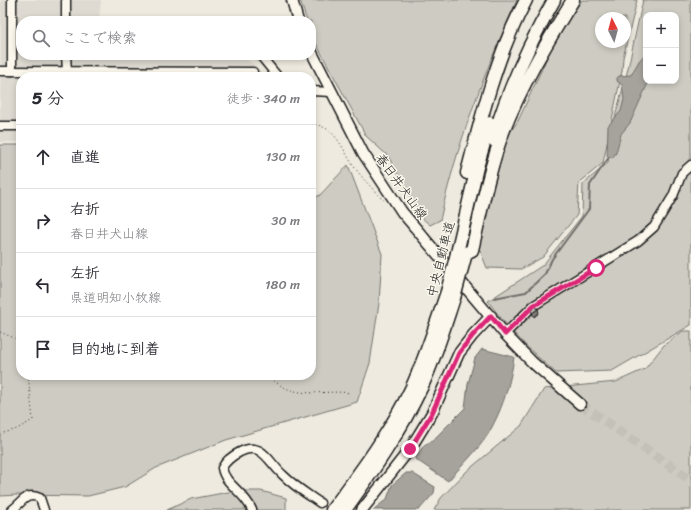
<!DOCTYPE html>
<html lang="ja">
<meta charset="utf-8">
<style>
body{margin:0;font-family:Sriracha,"Klee One",sans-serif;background:#f7f7f7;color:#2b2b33}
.controls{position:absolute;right:12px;top:12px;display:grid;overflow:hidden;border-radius:8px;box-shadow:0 2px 6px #0003}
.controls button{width:36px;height:36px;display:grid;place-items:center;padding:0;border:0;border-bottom:1px solid #e1e1e2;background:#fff;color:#2b2b33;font:20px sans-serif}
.compass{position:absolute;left:595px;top:12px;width:36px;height:36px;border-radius:50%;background:#fff;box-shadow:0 2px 6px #0003;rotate:354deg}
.stop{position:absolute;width:12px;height:12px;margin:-9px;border:3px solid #db2777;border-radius:50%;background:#fff}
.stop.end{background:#db2777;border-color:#fff;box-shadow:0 1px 4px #0008}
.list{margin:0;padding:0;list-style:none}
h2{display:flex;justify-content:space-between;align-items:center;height:52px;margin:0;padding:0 16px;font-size:17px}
h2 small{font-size:13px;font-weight:400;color:#7c7c81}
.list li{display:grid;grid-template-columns:26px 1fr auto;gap:12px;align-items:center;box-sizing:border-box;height:64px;padding:0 16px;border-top:1px solid #e1e1e2}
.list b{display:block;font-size:15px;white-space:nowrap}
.list p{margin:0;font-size:13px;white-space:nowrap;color:#7c7c81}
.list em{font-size:13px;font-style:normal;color:#7c7c81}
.icon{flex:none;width:22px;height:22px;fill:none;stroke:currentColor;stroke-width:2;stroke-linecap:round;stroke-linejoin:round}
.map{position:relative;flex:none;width:691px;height:510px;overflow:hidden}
.search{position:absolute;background:#fff;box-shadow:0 2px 6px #0003;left:16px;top:16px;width:300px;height:44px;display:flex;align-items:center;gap:10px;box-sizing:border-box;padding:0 14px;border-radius:16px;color:#7c7c81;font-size:15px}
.panel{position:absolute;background:#fff;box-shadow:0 2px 6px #0003;left:16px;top:72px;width:300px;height:308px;border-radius:16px}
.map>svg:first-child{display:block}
</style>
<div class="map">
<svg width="691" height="510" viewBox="0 0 691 510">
<rect width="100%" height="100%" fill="#eeeadf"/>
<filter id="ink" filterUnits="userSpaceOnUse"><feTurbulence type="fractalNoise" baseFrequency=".025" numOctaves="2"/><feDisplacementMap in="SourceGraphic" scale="8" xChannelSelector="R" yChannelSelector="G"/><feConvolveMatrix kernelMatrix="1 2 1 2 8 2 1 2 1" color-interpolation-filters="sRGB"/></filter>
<g filter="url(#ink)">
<path fill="#dedad1" d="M1 0H101L99 21H21V55H240L256 66 264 77H21V142H0Z"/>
<g fill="#ceccc2" stroke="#75746f" fill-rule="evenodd">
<path d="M300 0H517C485 71 457 143 440 220L430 225 422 218 388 156 366 136 311 34V21H307Z"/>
<path d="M582 0H637L623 58 622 71 603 163 579 183 577 215 543 257 521 269 487 268 476 240 508 135 518 121 556 38ZM601 18H625V42H601Z"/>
<path d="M643 0H691V325L612 371 556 373C528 349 509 330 488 301L543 265 582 216 583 184 608 163 612 128 626 77ZM646 15H676V81H646Z"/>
<path d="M0 145H21V375H311V200L320 195 348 165 382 254 379 303 370 363 357 402 226 440 156 468 125 487 88 496 17 495 0 496Z"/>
<path d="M683 331H691V510H434L441 498 467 471 521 426 544 389 616 382 645 369 664 345Z"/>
<path d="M234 491H261L286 498V510H167L191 499Z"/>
</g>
<g fill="#a6a39d" stroke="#6f6d69">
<path d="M646 53V81H649L630 123 621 134 616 153 612 158 607 156 608 126 621 111 624 99 622 85 617 81V78L619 76 631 75 639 61Z"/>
<path d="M482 349 514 357C511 380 504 404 493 425 484 445 462 465 448 481L415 459 424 445 432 441 465 408 468 384 475 358Z"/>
<path d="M406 473H412L435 487 434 493 419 510H373L387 499 392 485Z"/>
</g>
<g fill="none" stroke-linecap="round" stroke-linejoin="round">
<path stroke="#6f6d69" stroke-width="2" d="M494 298 526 292 545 274 552 259 589 209 590 185 609 157"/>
<path stroke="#c4c1b8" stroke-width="10" stroke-dasharray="10 5" stroke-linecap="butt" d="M580 404 691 480"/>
<defs>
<g id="minor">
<path d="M12 0V71"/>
<path d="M66 0V21"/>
<path d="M66 55 67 71"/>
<path d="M260 55 278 77"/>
<path d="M0 71 253 72"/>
<path d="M311 91 332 92"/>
<path d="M0 126H21"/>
<path d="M505 334 533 306 638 241 654 227 673 196 682 173 691 165"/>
<path d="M12 510C22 503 26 491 40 498L44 510"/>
<path d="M252 510C244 491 225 485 222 468 226 460 232 456 240 452 262 440 269 463 283 475 294 486 307 494 320 503"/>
</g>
<g id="major">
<path d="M292 0 298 21"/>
<path d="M311 51 363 153 402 212 505 334 532 362 580 404"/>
<path d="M362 510 410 449 432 413 459 353 473 335 491 316"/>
</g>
<g id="highway">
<path d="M493 140C507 91 529 44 554 0"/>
<path d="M467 173C482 114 497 54 526 0"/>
<path d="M457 253 477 167 490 123"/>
<path d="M466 253 472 250C481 211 489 170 503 132 521 86 547 42 573 0"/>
<path d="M332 510C361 471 391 431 412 387 426 356 436 324 447 292"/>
<path d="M345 510C373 471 401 431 422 386 435 358 444 328 454 298"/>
</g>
</defs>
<use href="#minor" stroke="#1c1c1c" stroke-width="11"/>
<use href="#major" stroke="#1c1c1c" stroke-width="13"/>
<use href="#highway" stroke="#1c1c1c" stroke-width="15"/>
<g stroke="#1c1c1c" stroke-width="1" stroke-dasharray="1 3" stroke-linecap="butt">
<path d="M311 124C337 126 342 150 355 168 363 179 372 188 381 198L384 200"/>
<path d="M0 332 21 341"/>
<path d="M268 375C293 402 320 389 351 393"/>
<path d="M0 434 17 429 33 420 28 375"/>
</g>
<use href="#minor" stroke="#fbf7ec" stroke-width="8"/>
<use href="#major" stroke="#fbf7ec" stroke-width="10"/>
<use href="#highway" stroke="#fbf7ec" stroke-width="12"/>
<defs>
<g id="highway-bridge">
<path d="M447 292 457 253"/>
<path d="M454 298 465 257"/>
</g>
</defs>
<use href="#highway-bridge" stroke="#1c1c1c" stroke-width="15" stroke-linecap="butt"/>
<use href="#highway-bridge" stroke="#fbf7ec" stroke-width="12"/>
</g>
<path fill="#827f7a" stroke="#1c1c1c" d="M538 309 539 313 534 317 532 313Z"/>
<path fill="#b9b6af" stroke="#1c1c1c" d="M536 306 538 309 532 313 531 311Z"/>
</g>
<g fill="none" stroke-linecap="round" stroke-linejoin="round" filter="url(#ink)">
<path stroke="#db2777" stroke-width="5" d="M410 449 432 413 459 353 473 335 491 316 505 334 533 306 596 268"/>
</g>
<g text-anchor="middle" stroke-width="3" stroke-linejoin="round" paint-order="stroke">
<g font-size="13" fill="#1c1c1c" stroke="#fbf7ec">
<text transform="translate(402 186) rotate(54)" y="5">春日井犬山線</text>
<text transform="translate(440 259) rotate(-76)" y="5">中央自動車道</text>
</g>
</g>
</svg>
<div class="controls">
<button>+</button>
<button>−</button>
</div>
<svg class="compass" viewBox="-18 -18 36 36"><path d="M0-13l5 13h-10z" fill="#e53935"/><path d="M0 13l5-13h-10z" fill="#7c7c81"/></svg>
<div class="stop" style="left:596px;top:268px"></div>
<div class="stop end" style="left:410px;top:449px"></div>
<div class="search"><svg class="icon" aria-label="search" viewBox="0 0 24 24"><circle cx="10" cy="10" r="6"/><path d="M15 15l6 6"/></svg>ここで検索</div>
<section class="panel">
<h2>5 分<small>徒歩 · 340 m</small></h2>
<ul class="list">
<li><svg class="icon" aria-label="ahead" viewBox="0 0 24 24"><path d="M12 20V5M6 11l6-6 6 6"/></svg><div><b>直進</b></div><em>130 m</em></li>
<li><svg class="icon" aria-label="right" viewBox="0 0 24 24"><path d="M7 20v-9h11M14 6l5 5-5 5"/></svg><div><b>右折</b><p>春日井犬山線</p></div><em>30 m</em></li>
<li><svg class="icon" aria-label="left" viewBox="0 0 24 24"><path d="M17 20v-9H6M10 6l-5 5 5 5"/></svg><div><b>左折</b><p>県道明知小牧線</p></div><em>180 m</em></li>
<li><svg class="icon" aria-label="arrive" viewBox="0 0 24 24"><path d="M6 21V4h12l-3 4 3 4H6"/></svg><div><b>目的地に到着</b></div></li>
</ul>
</section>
</div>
